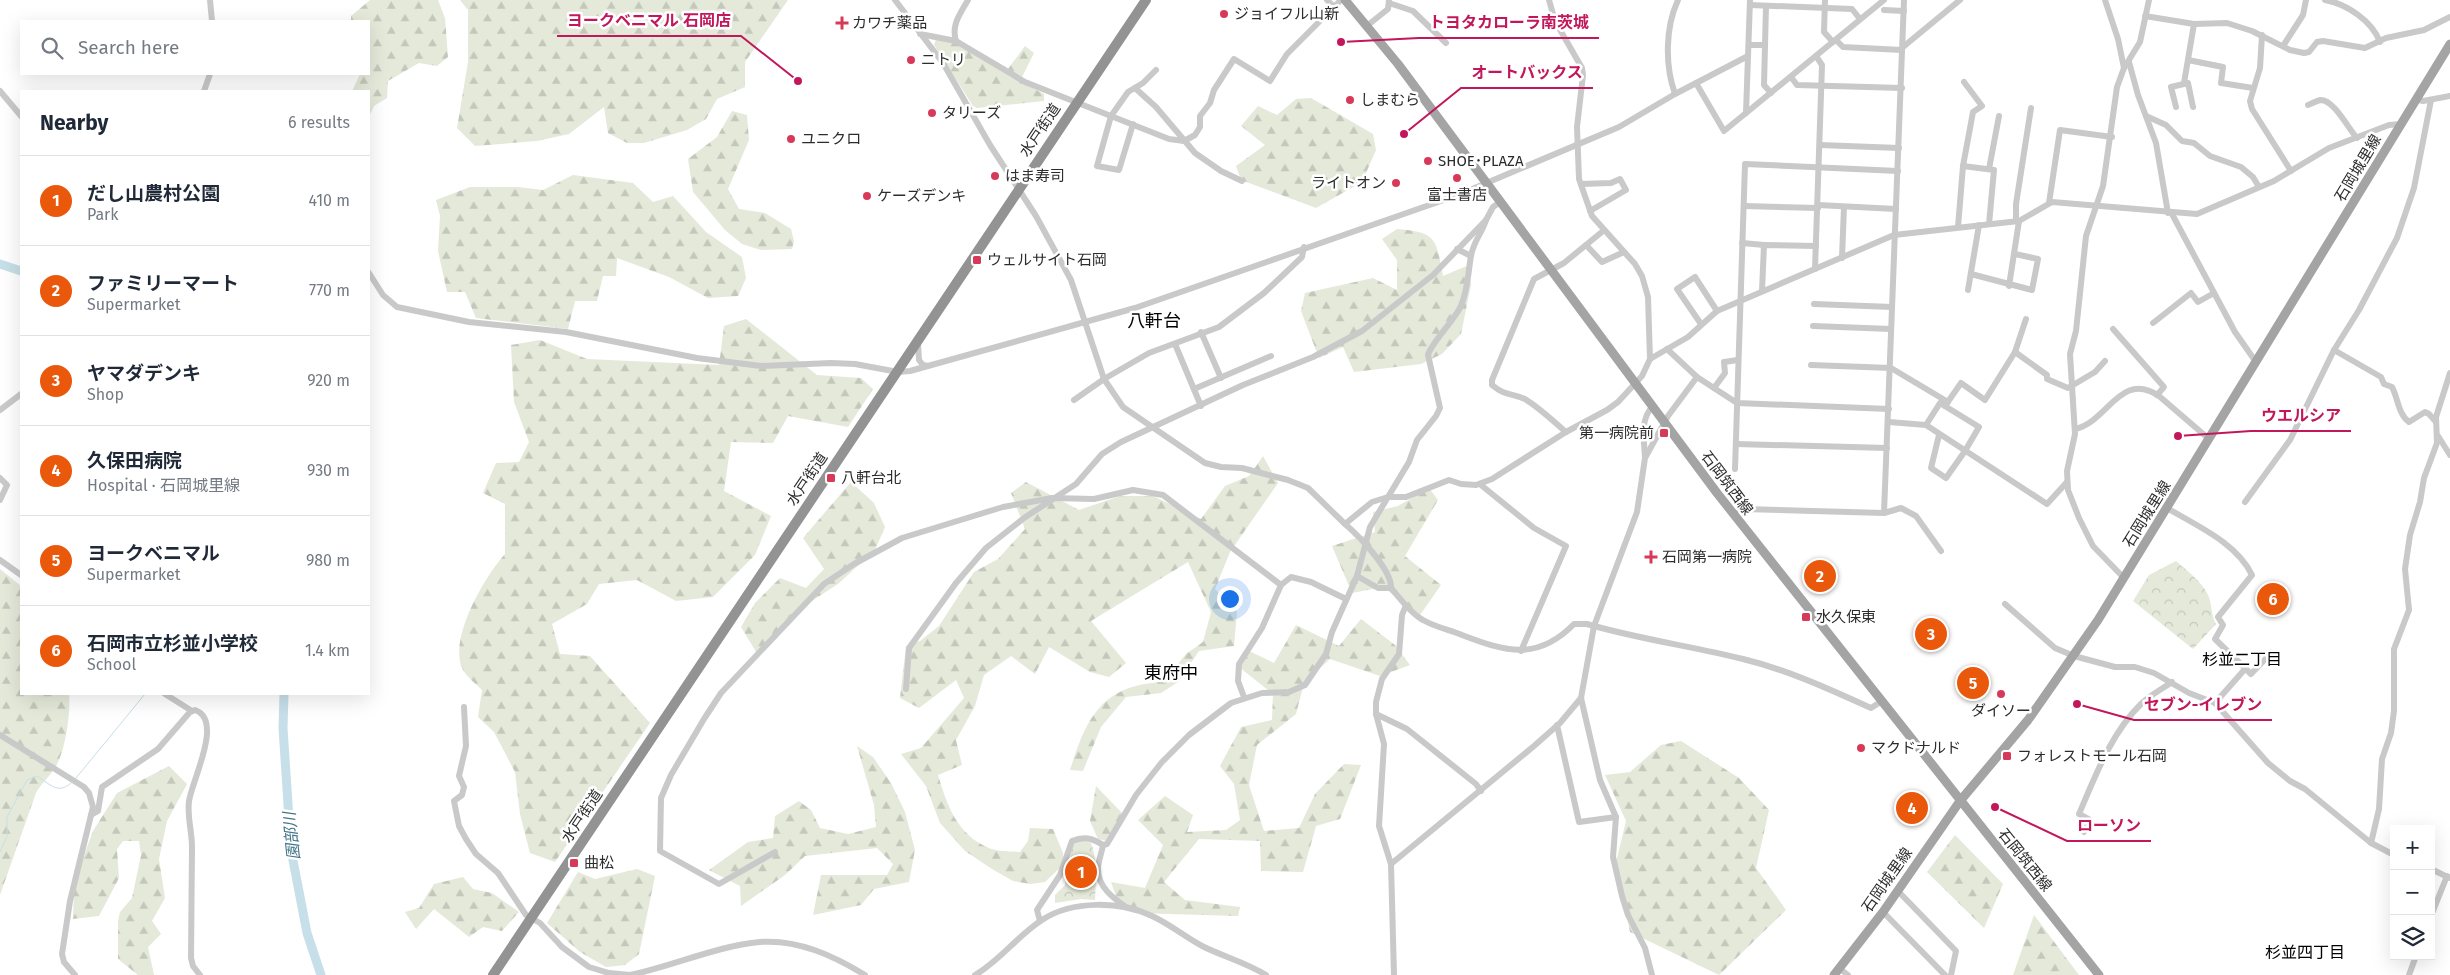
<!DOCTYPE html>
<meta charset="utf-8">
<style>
body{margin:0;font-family:"Fira Sans","Noto Sans JP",sans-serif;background:#f2f2f3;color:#1f2937}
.controls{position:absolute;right:15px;bottom:15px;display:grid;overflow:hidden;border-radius:0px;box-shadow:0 5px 20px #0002}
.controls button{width:45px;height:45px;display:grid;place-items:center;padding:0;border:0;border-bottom:1px solid #e0e1e3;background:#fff;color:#1f2937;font:25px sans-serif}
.you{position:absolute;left:1229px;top:598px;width:18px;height:18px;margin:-12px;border:4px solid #fff;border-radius:50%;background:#1a73e8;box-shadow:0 0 0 8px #1a73e833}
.badge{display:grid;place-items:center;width:32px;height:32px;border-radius:50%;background:#ea580c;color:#fff;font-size:16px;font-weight:700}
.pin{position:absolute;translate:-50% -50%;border:2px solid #fff;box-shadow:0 1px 5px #0006}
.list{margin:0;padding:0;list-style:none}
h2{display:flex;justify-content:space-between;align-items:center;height:65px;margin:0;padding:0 20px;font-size:21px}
h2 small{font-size:16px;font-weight:400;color:#747a83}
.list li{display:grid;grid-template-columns:32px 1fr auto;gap:15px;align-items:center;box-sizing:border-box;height:90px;padding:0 20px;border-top:1px solid #e0e1e3}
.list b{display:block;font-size:19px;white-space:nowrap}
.list p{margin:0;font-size:16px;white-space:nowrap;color:#747a83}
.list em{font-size:16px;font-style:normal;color:#747a83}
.icon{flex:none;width:28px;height:28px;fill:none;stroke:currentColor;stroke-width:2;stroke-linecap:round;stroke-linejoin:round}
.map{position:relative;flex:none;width:2450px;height:975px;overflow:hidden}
.search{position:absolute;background:#fff;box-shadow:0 5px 20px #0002;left:20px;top:20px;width:350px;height:55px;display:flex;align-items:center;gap:12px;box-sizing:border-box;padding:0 18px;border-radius:0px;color:#747a83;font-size:19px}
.panel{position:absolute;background:#fff;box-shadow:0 5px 20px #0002;left:20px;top:90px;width:350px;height:605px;border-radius:0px}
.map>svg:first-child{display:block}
</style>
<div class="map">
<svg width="2450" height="975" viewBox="0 0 2450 975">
<defs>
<pattern id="forest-firs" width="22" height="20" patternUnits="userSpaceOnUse" patternTransform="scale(1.25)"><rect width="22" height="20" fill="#e4e9da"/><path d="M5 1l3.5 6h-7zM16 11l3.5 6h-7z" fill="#c4c8bb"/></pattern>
<pattern id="park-crowns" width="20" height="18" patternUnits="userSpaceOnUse" patternTransform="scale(1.25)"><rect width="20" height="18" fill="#e4e9da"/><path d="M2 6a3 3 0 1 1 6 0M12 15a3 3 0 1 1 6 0" fill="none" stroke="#c4c8bb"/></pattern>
</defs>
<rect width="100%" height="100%" fill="#fff"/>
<g fill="url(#forest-firs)">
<path d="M370 0H438L445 18 448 57 437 66 419 63 388 81 387 98 374 106 369 117V91H352L360 74H369V21H351V16Z"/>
<path d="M460 0H788L745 62V87L717 99 706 119 687 130 644 143H627L608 133 604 107 569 134 537 141 475 146 457 128 468 62V10Z"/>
<path d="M936 39 963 45 1005 73 1025 46 1034 53 1020 81 1044 94V101L977 108 973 106 934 45Z"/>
<path d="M1311 98 1373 134 1376 150 1362 182 1316 208 1241 180 1236 166 1265 145 1241 126 1258 106 1277 115 1296 99Z"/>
<path d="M732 111 747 115 749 140 728 189 739 209 765 213 791 229 794 241 792 249 761 250 742 244 725 230 693 192 688 159 717 137Z"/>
<path d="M573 175 633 183 653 202 673 196 706 232 742 257 746 278 738 296 708 298 669 277 617 258 616 276H603L597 301H575L568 329 476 318 465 292H447L438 251 440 216 436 200 470 187H518L543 190Z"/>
<path d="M1397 229C1437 232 1436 239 1443 276L1469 265 1471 285 1461 334 1442 354 1421 364 1354 372 1343 347 1319 358 1301 311 1305 293 1373 278 1397 290V260L1382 239Z"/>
<path d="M746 319 817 375 861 378 873 389 848 427 788 416 773 443 731 442 724 491 771 516 755 555 713 597 676 601 637 580 599 584 587 604 552 624 560 654 590 656 650 723 555 862 530 853 520 814 515 772 494 732 478 717 482 690C476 684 467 677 463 670 447 640 485 576 505 554V504L483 493 496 463 519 462 529 442 514 402 511 345 540 340 587 359 719 365 724 326Z"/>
<path d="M1263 456 1278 483 1230 552 1215 589 1237 611 1234 646 1199 651 1178 682 1161 693 1126 697 1101 727 1083 771 1070 770C1081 736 1092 701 1129 688 1140 684 1153 683 1164 681L1186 654 1203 642 1211 612 1188 562 1091 621 1126 663 1109 677 1090 672 1049 647 1035 674 1011 656 984 675 975 706 956 740 962 765 938 775C947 805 957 835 989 848 998 852 1010 851 1020 852L1028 841 1030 828 1053 829 1063 853V865L1045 882 1030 884 1013 881 992 869 965 851 940 823 926 786 901 754 921 748 964 698 956 680 919 708 900 698 906 646 920 641 939 626 974 572 998 559 1025 529 1011 493 1026 482 1079 510 1120 496H1153L1201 519 1225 486 1249 476Z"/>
<path d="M851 482 874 503 885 527 875 550 838 584 793 613 758 655 741 627 755 603 780 578 806 588 824 569 803 538Z"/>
<path d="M1429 488 1438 500 1405 556 1441 585 1420 615 1383 587 1352 593 1332 546 1375 532 1373 512 1398 506Z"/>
<path d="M0 569 21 586V694H69C71 714 65 755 53 771 47 779 41 784 36 793L0 895Z"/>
<path d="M1361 619 1395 645 1410 665 1380 676 1330 659 1304 683 1296 714 1257 745 1249 785 1264 831 1299 828 1315 794 1344 764 1361 765 1340 819 1316 826 1303 872 1261 871 1260 841 1199 839 1164 882 1185 900 1240 907 1238 916 1135 913 1118 902 1111 882 1145 888 1163 845 1138 820 1165 796 1193 815 1187 832 1226 830 1240 820 1234 784 1220 766 1241 727 1272 720 1273 694 1239 667 1249 651 1274 663 1296 625 1339 646Z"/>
<path d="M1681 741 1739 778 1769 810 1756 868 1786 910 1719 975 1630 932 1616 862 1626 821 1605 775 1630 772 1661 745Z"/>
<path d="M857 746 873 757 891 783 905 812 915 850 909 882 874 889 861 905 813 915 821 875H887L893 864 877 848 805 856 785 875 741 906 740 886 709 870 748 842 773 838 775 816 799 801 811 810 820 828 848 834 876 827 874 805Z"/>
<path d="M169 766 187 784 167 821 159 859 165 898 152 921 161 934 148 947 154 975H138L118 959V921L120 912 132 898 141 855 139 841H123L117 849 119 878 99 916 73 919 74 890 79 869 93 831 117 793Z"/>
<path d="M1096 786 1123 814 1107 841 1098 839 1090 821Z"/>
<path d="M1955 835 2003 884 1984 928 1927 872Z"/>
<path d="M637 869 655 876 639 954 625 965 606 967 580 952 547 923 578 872 595 879Z"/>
<path d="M463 877 473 889 492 893 519 912 502 931 483 927 469 937 434 909 416 929 405 912 419 908 434 884Z"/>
<path d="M2034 915 2079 975H2013Z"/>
</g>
<g fill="url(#park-crowns)">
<path d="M2176 561C2187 571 2203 582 2209 597 2212 606 2211 615 2216 624L2193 649 2133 601 2149 575Z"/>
<path d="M1084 840 1091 843C1098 861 1096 881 1095 900L1081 899 1055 903V895L1065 885 1066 869 1073 863 1068 850 1070 842Z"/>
</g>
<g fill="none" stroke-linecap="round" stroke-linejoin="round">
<g stroke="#c7dfe8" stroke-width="1">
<path d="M76 778 145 694"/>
<path d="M0 852 7 836V817L27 780 37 776C50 784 58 795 71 783"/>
</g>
<g stroke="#c7dfe8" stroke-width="9">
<path d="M0 264 21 271"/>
<path d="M284 694 283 728 291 850 307 933 321 975"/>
</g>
<g stroke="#c9c9c9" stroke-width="6">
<path d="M210 0 212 21"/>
<path d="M895 0 943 63 990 145 1036 216 1071 280 1104 379 1123 407 1205 463 1221 467 1242 468 1288 480 1308 488 1345 524 1372 502 1388 497H1406L1449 480 1461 484 1476 485 1492 479 1566 432 1607 410 1618 402 1642 376 1650 359 1688 337 1717 311 1894 235 2019 221 2052 202 2197 214 2274 181 2329 148 2389 125 2401 124"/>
<path d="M1327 0 1334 7"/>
<path d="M1549 0 1555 21 1582 68 1583 75 1577 127 1579 179 1592 216 1635 264 1642 276 1648 297 1650 359"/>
<path d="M1825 0 1824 32 1833 42"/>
<path d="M2105 0 2118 39 2124 68"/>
<path d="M2325 0C2347 4 2372 21 2380 42"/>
<path d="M1389 3 1413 11 1446 43"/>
<path d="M1750 5 1852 9 1860 19"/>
<path d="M1766 6 1764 85 1771 93"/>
<path d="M1884 10 1904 11"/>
<path d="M2145 16 2194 24 2227 23 2252 31 2290 50 2304 53 2309 52 2317 42 2323 41 2365 48 2386 38 2424 30 2450 17"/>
<path d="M1368 25 1388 9 1389 0"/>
<path d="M920 34 956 41 1025 82 1169 139 1184 141 1195 135 1200 127V116L1210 103 1214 90 1234 59 1270 81 1287 54 1341 0"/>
<path d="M2262 35 2260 68 2250 101 2252 109 2291 171"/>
<path d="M1836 40 1843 47 1902 50"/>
<path d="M956 41C951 25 960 14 968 0"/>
<path d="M1749 45H1765"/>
<path d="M2283 46 2303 15 2306 0"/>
<path d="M1903 47 1960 0"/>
<path d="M2188 60 2223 67 2221 83 2253 88"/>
<path d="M2129 62 2138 95 2156 143 2168 213"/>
<path d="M1791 77 1797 85 1902 88"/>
<path d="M1696 83 1724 131 1884 0"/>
<path d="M2184 83 2194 24"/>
<path d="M1135 88 1156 107 1195 153 1221 171 1242 181"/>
<path d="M0 91 21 116"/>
<path d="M204 91 210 74"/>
<path d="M1675 94C1665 66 1665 28 1678 0"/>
<path d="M2416 99 2423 101 2450 96"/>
<path d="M2308 105C2311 104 2316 101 2320 100 2334 99 2349 130 2357 138"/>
<path d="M2176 107 2171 87 2188 83 2193 107"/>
<path d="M1746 113 1750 0"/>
<path d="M2146 116 2166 125 2182 141 2194 143 2210 156 2241 167 2253 177 2259 187"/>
<path d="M1133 124 1119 170 1097 166 1111 116 1128 92 1143 83 1156 70"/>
<path d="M1820 145 1899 148"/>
<path d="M1963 166 1973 112 1982 106 1964 82"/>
<path d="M1989 169 1999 116"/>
<path d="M1581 184 1611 183 1620 179 1626 190 1590 211"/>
<path d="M2049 203 2060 130 2112 137"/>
<path d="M1818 205 1896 209"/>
<path d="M1744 206 1818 208"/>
<path d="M2172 214 2235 332 2256 362"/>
<path d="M1486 220C1482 233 1473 242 1471 256 1468 273 1468 289 1461 306 1455 319 1430 345 1428 355L1440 408 1436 416 1417 440 1409 462 1370 527 1357 576 1378 588H1391C1400 598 1410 613 1423 620 1435 627 1450 630 1462 635 1506 652 1538 661 1574 624H1587C1638 639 1691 646 1743 659 1788 670 1829 689 1871 708L1882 701"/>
<path d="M2016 221V204L2031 108"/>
<path d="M1958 227 1963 166 1994 170 1989 224"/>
<path d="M1742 243 1764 245"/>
<path d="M1587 246 1602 262 1624 252"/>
<path d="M1457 249 1471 256"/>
<path d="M1842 258 1844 207"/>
<path d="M1815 269 1822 65 1816 56"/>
<path d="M369 273 383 295 397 307 469 322 566 332 697 358 761 366 831 363 855 364 898 372 910 371 1135 308 1458 195 1619 127 1675 94 1748 56"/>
<path d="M1971 274 2032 290 2038 259 2015 254"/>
<path d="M2009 286 2019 221"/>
<path d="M1968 290 1979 225"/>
<path d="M1762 291 1764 245 1816 246"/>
<path d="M1814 304 1892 307"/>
<path d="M2153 323 2191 293 2198 302 2214 293"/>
<path d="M1701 324 1677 289 1695 277 1717 311"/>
<path d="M1813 326 1891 329"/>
<path d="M2113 329 2164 387 2157 395"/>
<path d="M1201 332 1221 378"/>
<path d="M918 343 919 360 923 365 928 366"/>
<path d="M1175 344 1201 406"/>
<path d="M1667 349 1697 377 1737 403 1889 409"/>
<path d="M2334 350 2381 377 2384 384 2392 387C2398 398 2398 414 2409 422L2425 412 2429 414 2436 422"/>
<path d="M2015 352 2047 375V379L2068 388 2095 372 2105 361"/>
<path d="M1811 365 1891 368 1948 402"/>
<path d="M1714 388 1725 373 1724 362 1738 360"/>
<path d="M1194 389 1271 356"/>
<path d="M1074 400 1104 379 1149 353 1219 327 1264 293 1302 257 1304 247"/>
<path d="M1945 406 1961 383 1985 400 2015 352 2026 319"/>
<path d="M0 410 21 394"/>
<path d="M1889 422 1926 425 2047 504 2067 482"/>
<path d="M1926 425 1940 403 1979 427 1965 451 1946 478 1931 468 1939 435"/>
<path d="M2075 429C2108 422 2120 370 2159 396L2209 439"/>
<path d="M1566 432C1553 421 1540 408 1525 399 1512 393 1505 396 1492 385V380L1534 279 1564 263 1603 231"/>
<path d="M2438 436 2450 455"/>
<path d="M1736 444 1887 448"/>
<path d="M1645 457C1644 440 1640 420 1652 407"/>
<path d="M1735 469 1745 164 1898 171"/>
<path d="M0 478 7 485 0 500"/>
<path d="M1481 485 1534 528 1566 546 1521 651"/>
<path d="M2245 502 2290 440 2334 350 2359 310 2397 238 2414 188 2431 100"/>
<path d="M2167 508C2197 526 2237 543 2252 575L2218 617 2223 625 2215 639 2251 674 2271 653"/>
<path d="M1884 513 1904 0"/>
<path d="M1733 514 1743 509 1884 513 1901 508 1916 516 1941 551"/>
<path d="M1345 524C1359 536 1392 570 1391 588"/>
<path d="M0 560 21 575"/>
<path d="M2124 578 2093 546 2079 518 2068 490 2067 471 2075 434 2070 354 2076 331 2086 236 2103 186 2117 87 2124 68 2140 42 2149 0"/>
<path d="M2005 604 2055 648 2074 656 2115 667H2135L2154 673 2189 693 2215 703 2268 763 2290 781 2305 789 2371 843 2394 855"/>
<path d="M906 689 909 648 956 583 986 548 1024 518 1076 484 1102 454 1121 442 1243 385 1313 357 1362 331 1433 275 1486 220 1493 207 1500 202"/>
<path d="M165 694 192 711"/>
<path d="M1244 697 1238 681 1239 664 1262 628 1281 585 1291 577 1311 582 1346 599"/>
<path d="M2215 703 2245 669"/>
<path d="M464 707 466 746 459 776 464 787 462 795 454 801 459 826 466 839 476 854 498 873 526 915 540 923 562 947 589 967 609 973 630 975"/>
<path d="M1376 714 1407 729 1476 784 1481 791"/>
<path d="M1557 725 1579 822 1616 817"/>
<path d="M0 735 84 787 89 793 93 807 70 901 62 954 64 962 75 975"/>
<path d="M91 815 98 811 102 787 158 749 190 712 195 710C224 720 192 780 189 801 187 816 192 832 192 847 192 884 191 921 191 958L193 966 200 975"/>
<path d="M2084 832 2090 820 2079 814C2095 777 2111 733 2141 704 2150 695 2162 689 2172 682"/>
<path d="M2371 843 2379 809 2382 759 2391 733 2394 711V649L2409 610 2405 569 2410 535 2420 502 2424 478 2437 443 2436 417 2450 373"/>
<path d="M1103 845 1107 844 1136 795 1162 762 1189 735 1231 703 1262 693 1289 692 1305 685 1326 654 1332 632 1357 576"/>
<path d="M1103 845C1102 852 1098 861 1098 869 1098 887 1113 898 1126 907"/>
<path d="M775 852 719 884 660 851 661 798 671 775 704 719 721 693 824 584 854 564 902 538 1003 507 1052 498 1094 499 1133 490 1163 495 1281 585"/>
<path d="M1391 864 1534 746 1560 723 1581 698"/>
<path d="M2431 869 2450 878"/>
<path d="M1897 890 1956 951 1951 975"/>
<path d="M1883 912 1945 975"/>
<path d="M2431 916 2447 876"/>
<path d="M1040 921 1037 910 1060 875 1072 841C1084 836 1092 838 1103 845"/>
<path d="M1839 968 1848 975"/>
<path d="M630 975C674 966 716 946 760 942 798 939 834 956 865 975"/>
<path d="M975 975C1000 961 1018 935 1042 920 1072 900 1120 901 1152 916 1170 924 1186 938 1204 947 1225 957 1247 963 1266 975"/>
<path d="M1394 975 1391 864 1379 826 1384 744 1376 714V702L1382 679 1399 654 1402 615 1406 605"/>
<path d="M1652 975 1645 948 1628 915 1622 896 1613 857 1616 817 1600 780 1581 698 1594 626 1637 512 1645 458 1668 416 1697 377"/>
<path d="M2409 975 2416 956"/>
</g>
<g stroke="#a4a4a4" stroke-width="9">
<path d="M1345 0 1398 64 1717 493 2099 975"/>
<path d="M1834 975 1883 912 1960 801 2028 720 2098 620 2450 44"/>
</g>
<path stroke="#939393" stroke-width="10" d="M493 975 1146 0"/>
</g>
<g fill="#d73a59" stroke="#fff" stroke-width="2">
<circle cx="1224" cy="14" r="5"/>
<path d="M839.5 15.5h5v5h5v5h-5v5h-5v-5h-5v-5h5z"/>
<circle cx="911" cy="60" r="5"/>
<circle cx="1350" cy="100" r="5"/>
<circle cx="932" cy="113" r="5"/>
<circle cx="791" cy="139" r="5"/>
<circle cx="1428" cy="161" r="5"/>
<circle cx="995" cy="176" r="5"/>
<circle cx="1457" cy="178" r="5"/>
<circle cx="1396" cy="183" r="5"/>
<circle cx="867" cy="196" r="5"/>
<rect x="972" y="255" width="10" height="10" rx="2.5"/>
<rect x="1659" y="428" width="10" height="10" rx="2.5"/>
<rect x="826" y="473" width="10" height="10" rx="2.5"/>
<path d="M1648.5 549.5h5v5h5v5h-5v5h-5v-5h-5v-5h5z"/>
<rect x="1801" y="612" width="10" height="10" rx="2.5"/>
<circle cx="2001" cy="694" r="5"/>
<circle cx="1861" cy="748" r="5"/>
<rect x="2002" y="751" width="10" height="10" rx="2.5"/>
<rect x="569" y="858" width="10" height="10" rx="2.5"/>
</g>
<g text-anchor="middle" stroke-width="5" stroke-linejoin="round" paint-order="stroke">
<g font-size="15" fill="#2c2c2c" stroke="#fff" text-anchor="start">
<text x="1234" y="19">ジョイフル山新</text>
<text x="852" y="28">カワチ薬品</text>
<text x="921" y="65">ニトリ</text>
<text x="1360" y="105">しまむら</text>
<text x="942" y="118">タリーズ</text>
<text x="801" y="144">ユニクロ</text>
<text x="1438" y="166">SHOE･PLAZA</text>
<text x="1005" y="181">はま寿司</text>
<text x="1386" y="188" text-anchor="end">ライトオン</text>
<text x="1457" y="200" text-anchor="middle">富士書店</text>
<text x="877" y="201">ケーズデンキ</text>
<text x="987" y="265">ウェルサイト石岡</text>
<text x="1654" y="438" text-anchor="end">第一病院前</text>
<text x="841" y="483">八軒台北</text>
<text x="1662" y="562">石岡第一病院</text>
<text x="1816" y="622">水久保東</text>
<text x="2001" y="716" text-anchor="middle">ダイソー</text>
<text x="1871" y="753">マクドナルド</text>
<text x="2017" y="761">フォレストモール石岡</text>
<text x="584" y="868">曲松</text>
</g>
<g font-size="15" fill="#2c2c2c" stroke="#fff">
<text transform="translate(1040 130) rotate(-56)" y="5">水戸街道</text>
<text transform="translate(2358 168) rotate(-59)" y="5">石岡城里線</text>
<text transform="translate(807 479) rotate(-56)" y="5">水戸街道</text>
<text transform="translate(1727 483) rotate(53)" y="5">石岡筑西線</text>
<text transform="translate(2147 514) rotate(-58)" y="5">石岡城里線</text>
<text transform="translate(582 816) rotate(-56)" y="5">水戸街道</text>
<text transform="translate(2025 860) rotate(51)" y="5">石岡筑西線</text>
<text transform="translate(1887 880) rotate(-55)" y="5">石岡城里線</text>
</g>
<g font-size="16" fill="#000" stroke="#fff">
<text x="2242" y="665">杉並二丁目</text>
<text x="2305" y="958">杉並四丁目</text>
</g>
<g font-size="16" font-style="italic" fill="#417587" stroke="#fff">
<text transform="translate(291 836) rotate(-96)" y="6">園部川</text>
</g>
<g font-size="18" fill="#000" stroke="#fff">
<text x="1154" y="327">八軒台</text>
<text x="1171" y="679">東府中</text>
</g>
</g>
<path fill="none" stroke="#c2185b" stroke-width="2" d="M798 81L741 36H557M1341 42L1419 38H1599M1404 134L1461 88H1593M2178 436L2251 431H2351M2077 704L2134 720H2272M1995 807L2067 841H2151"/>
<g fill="#c2185b" stroke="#fff" stroke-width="2">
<circle cx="798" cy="81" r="5"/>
<circle cx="1341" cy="42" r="5"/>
<circle cx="1404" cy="134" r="5"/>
<circle cx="2178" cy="436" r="5"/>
<circle cx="2077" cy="704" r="5"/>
<circle cx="1995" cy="807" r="5"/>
</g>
<g font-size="16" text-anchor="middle" font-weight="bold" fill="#c2185b" stroke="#fff" stroke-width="5" stroke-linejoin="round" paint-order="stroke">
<text x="649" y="26">ヨークベニマル 石岡店</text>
<text x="1509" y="28">トヨタカローラ南茨城</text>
<text x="1527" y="78">オートバックス</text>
<text x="2301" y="421">ウエルシア</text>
<text x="2203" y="710">セブン-イレブン</text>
<text x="2109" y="831">ローソン</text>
</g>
</svg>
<div class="controls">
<button>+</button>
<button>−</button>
<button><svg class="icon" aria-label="layers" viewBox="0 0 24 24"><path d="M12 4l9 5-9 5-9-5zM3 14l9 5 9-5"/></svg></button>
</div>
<div class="you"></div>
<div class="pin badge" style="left:1081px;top:872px">1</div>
<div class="pin badge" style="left:1820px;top:576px">2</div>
<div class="pin badge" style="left:1931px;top:634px">3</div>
<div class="pin badge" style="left:1912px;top:808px">4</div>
<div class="pin badge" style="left:1973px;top:683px">5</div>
<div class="pin badge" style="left:2273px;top:599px">6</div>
<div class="search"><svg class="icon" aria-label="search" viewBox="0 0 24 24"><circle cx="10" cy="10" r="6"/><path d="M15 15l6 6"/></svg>Search here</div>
<section class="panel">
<h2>Nearby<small>6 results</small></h2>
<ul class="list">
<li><span class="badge">1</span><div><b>だし山農村公園</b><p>Park</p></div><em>410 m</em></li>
<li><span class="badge">2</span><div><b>ファミリーマート</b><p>Supermarket</p></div><em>770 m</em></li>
<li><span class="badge">3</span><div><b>ヤマダデンキ</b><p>Shop</p></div><em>920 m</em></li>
<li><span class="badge">4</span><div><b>久保田病院</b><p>Hospital · 石岡城里線</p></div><em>930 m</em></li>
<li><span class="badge">5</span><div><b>ヨークベニマル</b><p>Supermarket</p></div><em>980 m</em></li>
<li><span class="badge">6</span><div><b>石岡市立杉並小学校</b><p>School</p></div><em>1.4 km</em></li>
</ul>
</section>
</div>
